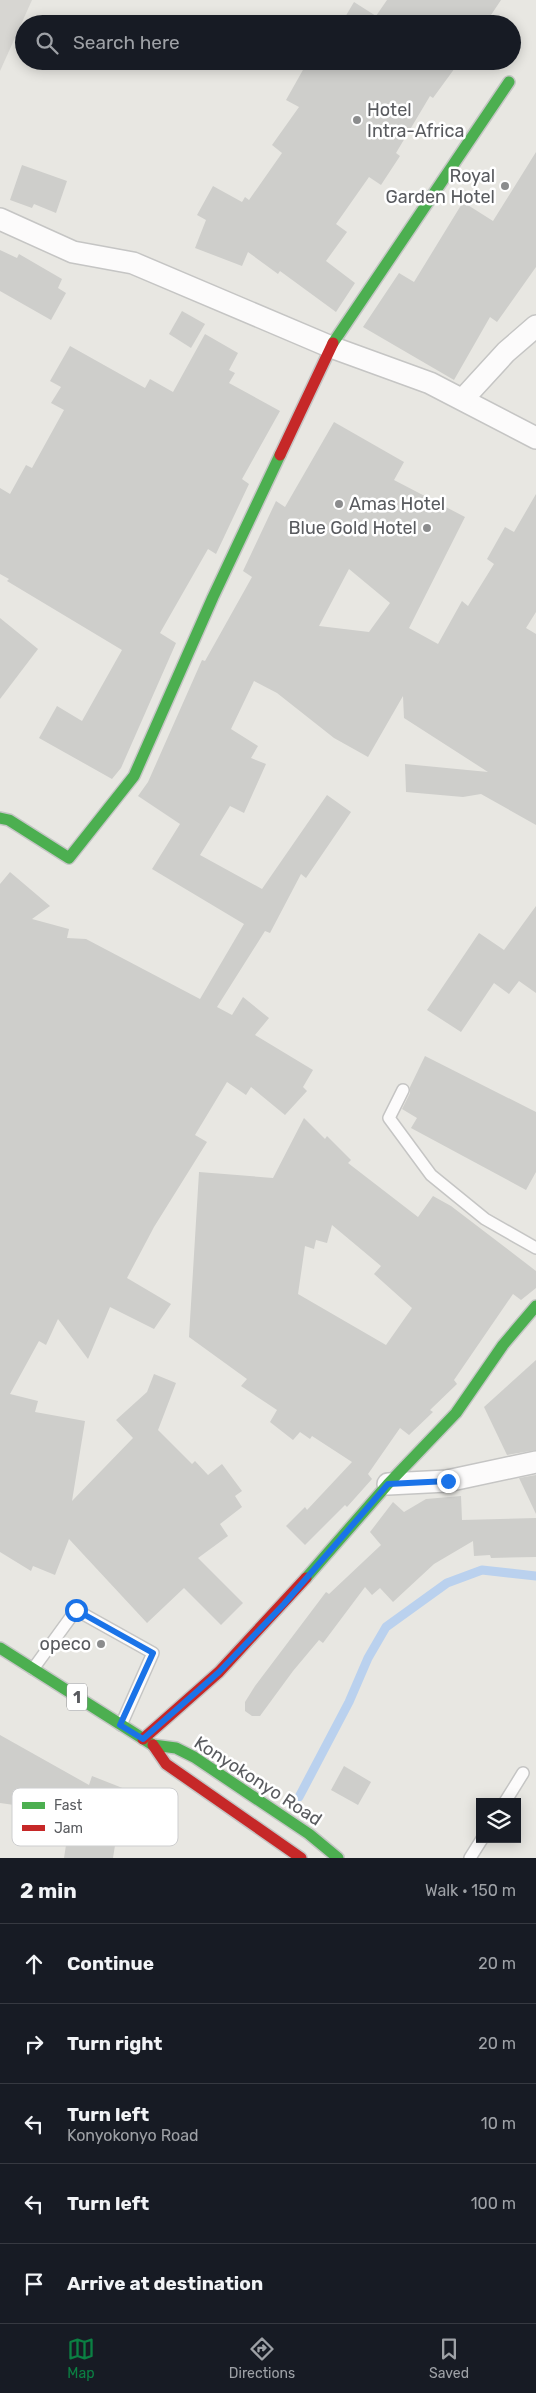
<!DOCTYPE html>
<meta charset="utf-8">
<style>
body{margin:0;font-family:Rubik,sans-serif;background:#20242c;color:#f1f3f6}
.controls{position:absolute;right:15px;bottom:15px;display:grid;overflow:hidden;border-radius:0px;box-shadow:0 2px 12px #0003}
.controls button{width:45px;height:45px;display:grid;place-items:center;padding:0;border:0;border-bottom:1px solid #363941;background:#171b24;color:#f1f3f6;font:25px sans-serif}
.stop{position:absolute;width:15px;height:15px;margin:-11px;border:4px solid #1a73e8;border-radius:50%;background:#fff}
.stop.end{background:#1a73e8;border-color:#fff;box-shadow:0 1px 5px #0008}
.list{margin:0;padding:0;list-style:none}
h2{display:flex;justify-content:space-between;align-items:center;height:65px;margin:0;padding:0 20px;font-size:21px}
h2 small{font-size:16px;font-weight:400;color:#9ea1a6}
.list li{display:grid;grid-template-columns:32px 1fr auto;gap:15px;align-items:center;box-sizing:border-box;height:80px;padding:0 20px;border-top:1px solid #363941}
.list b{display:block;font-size:19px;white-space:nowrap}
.list p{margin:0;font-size:16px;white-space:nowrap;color:#9ea1a6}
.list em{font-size:16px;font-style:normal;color:#9ea1a6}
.icon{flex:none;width:28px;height:28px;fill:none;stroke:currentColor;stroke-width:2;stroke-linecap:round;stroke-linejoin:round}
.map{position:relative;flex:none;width:536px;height:1858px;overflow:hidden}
.search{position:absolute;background:#171b24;box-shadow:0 2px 12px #0003;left:15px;right:15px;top:15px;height:55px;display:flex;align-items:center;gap:12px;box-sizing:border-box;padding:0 18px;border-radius:28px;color:#9ea1a6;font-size:19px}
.sheet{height:465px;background:#171b24}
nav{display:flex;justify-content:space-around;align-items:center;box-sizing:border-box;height:70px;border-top:1px solid #363941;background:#171b24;font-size:14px;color:#9ea1a6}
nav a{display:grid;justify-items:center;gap:2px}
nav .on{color:#0b8043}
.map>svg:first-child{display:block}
</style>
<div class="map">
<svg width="536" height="1858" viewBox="0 0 536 1858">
<rect width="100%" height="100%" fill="#e8e7e2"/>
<path fill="#d7d6d2" d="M0 0H32L0 71Z"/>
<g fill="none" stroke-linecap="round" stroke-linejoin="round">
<path stroke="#bad1ee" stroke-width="9" d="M299 1797 349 1702 368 1658 386 1627 447 1583 482 1570 536 1576"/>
</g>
<g fill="#cececb" fill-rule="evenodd">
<path d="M387 0H501L485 24H341L354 2 376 16Z"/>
<path d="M308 61H460L433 98 430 96 396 153 400 156 381 185 369 177 336 224 347 232 326 261 355 283 336 312 280 271 278 274 248 252 242 266 195 248 206 220 197 215 213 186 242 202 245 197 249 200 282 153 272 145 299 107 286 100Z"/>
<path d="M536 152V267L497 322 490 317 454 380 363 327 399 273 414 282 463 202 493 221Z"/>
<path d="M22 165 67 181 56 213 34 204 32 208 10 200Z"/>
<path d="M0 250 17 258 19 254 62 279 58 288 66 293 51 320 0 291Z"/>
<path d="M182 311 205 324 191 348 169 334Z"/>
<path d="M205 334 238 353 229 370 235 373 229 383 280 411 242 479 249 484 216 554 208 549 160 633 176 643 121 768 112 779 39 738 57 706 82 721 122 650 7 581 9 579 0 574V488L10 494 26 465 32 468 64 410 51 403 61 387 50 381 70 346 145 388 150 379 173 392Z"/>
<path d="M334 422 404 462 394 480 465 517 409 628 438 644 462 601 468 606 494 564 487 559 505 527 514 532 536 494V612L526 628 536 634V825L481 794 463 797 406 792 405 764 488 772 404 718 403 696 368 757 334 738 277 693 254 681 231 729 258 746 251 758 266 764 244 813 230 806 200 855 262 889 327 795 351 812 306 878 301 874 270 933 265 931 217 1007 232 1015 243 997 269 1018 255 1035 313 1070 303 1087 307 1091 285 1115 251 1087 246 1095 227 1082 195 1135 207 1142 154 1227 127 1278 171 1304 154 1329 110 1307 88 1359 58 1319 46 1345 39 1341 10 1394 38 1401 35 1412 85 1421 72 1501 133 1438 116 1420 147 1392 154 1374 176 1383 158 1430 192 1464 195 1461 208 1475 222 1464 242 1491 235 1496 242 1507 220 1524 228 1536 198 1558 243 1603 221 1625 184 1588 147 1623 69 1539 55 1575 33 1566 31 1571 0 1552V884L10 872 50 906 32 919 69 929 67 938 86 939 200 999 244 924 152 869 180 824 138 796 148 782 202 660 205 661 252 577 243 571 276 501 285 507ZM349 569 390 603 369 632 319 626Z"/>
<path d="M0 618 38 649 0 699Z"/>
<path d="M536 906V993L519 981 509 994 494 983 461 1032 427 1010 479 933 504 950Z"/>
<path d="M425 1056 536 1112V1172L526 1190 411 1128 417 1118 402 1109 410 1093V1087Z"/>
<path d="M304 1118 325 1139 327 1136 351 1160 348 1163 418 1217 433 1196 451 1206 536 1271V1288L521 1300 513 1294 454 1380 457 1384 430 1410 433 1412 409 1435 400 1428 368 1474 372 1479 347 1507 345 1505 305 1545 286 1526 305 1507 307 1510 352 1462 312 1436 310 1439 300 1432 293 1440 270 1422 277 1410 241 1386 247 1379 189 1337 199 1172 273 1178ZM332 1225 381 1266 374 1274 412 1308 386 1345 298 1294 305 1246 314 1249 316 1240 327 1243Z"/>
<path d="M536 1360V1450L507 1455 484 1407Z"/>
<path d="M536 1475V1514L519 1478Z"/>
<path d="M461 1496 462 1520 536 1518V1557L491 1558 490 1555 474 1556 473 1541 434 1564 393 1602 380 1588 372 1595 365 1587 323 1643 319 1640 293 1671 260 1716H252L245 1711V1702L255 1686 326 1592 329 1594 381 1545 370 1532 393 1502 404 1512 426 1499Z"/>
<path d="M0 1735 89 1785 92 1776 148 1798 171 1813 157 1834 119 1820 113 1858H64L71 1813 0 1803Z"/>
<path d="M344 1766 371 1782 358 1805 331 1790Z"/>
</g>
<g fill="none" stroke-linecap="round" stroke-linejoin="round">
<defs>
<g id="lane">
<path d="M403 1090 389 1118 431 1175 485 1219 536 1248"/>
<path d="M33 1669 76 1610 153 1653 121 1725"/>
<path d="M505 1802 523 1773"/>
<path d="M470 1858 482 1839"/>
</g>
<g id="street">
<path d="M0 219 73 252 133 263 331 347 430 383 536 438"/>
<path d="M463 399 506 352 536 326"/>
<path d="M388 1484 447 1481 536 1462"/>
</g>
<g id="fast">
<path d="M333 343 509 82"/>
<path d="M0 818 9 820 69 858 134 776 213 597 280 455"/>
<path d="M306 1578 388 1484 456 1413 503 1345 536 1306"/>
<path d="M0 1648 153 1745 176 1748 194 1757 309 1834 338 1858"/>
</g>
<g id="jam">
<path d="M280 455 333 343"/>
<path d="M143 1739 219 1672 306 1578"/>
<path d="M153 1745 166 1764 301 1858"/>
</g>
</defs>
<use href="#lane" stroke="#c5c5c4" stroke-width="14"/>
<use href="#street" stroke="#c5c5c4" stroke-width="24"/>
<use href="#fast" stroke="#c5c6c5" stroke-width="14"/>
<use href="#jam" stroke="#c5c6c5" stroke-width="14"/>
<use href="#lane" stroke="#fcfbfb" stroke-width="11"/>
<use href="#street" stroke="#fcfbfb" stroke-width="21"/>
<use href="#fast" stroke="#4caf50" stroke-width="11"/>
<use href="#jam" stroke="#c62828" stroke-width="11"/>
</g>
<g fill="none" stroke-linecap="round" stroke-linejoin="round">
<path stroke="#1a73e8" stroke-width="6" d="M76 1610 153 1653 120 1725 143 1739 219 1672 284 1604 388 1484 448 1481"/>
</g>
<g fill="#8b8c8d" stroke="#fff" stroke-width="2">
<circle cx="357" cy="120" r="5"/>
<circle cx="505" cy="186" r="5"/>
<circle cx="339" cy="504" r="5"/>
<circle cx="427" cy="528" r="5"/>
<circle cx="101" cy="1644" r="5"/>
</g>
<g text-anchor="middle" stroke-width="5" stroke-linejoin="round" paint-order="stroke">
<rect fill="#fff" stroke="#8b8c8f" stroke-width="1" x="67" y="1683.5" width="20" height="27" rx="4"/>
<g font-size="16" font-weight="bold" fill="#595b5f">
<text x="77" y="1703">1</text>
</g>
<g font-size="18" fill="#595b5f" stroke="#fff" text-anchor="end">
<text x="367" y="116" text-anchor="start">Hotel<tspan x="367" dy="21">Intra-Africa</tspan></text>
<text x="495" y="182">Royal<tspan x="495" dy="21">Garden Hotel</tspan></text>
<text x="349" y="510" text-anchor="start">Amas Hotel</text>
<text x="417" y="534">Blue Gold Hotel</text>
<text x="91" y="1650">opeco</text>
</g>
<g font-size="18" fill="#595b5f" stroke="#fff">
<text transform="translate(258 1781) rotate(33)" y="6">Konyokonyo Road</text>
</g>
</g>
<rect x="12" y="1788" width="166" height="58" rx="8" fill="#fff" stroke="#cdcecf" stroke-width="1"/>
<rect x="22" y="1802" width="23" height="7" fill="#4caf50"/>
<rect x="22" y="1825" width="23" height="6" fill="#c62828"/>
<g font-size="14" fill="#595b5f">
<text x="54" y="1810">Fast</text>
<text x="54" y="1833">Jam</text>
</g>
</svg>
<div class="controls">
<button><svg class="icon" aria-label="layers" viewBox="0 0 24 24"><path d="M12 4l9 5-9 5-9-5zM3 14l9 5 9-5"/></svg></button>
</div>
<div class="stop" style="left:76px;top:1610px"></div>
<div class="stop end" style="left:448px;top:1481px"></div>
<div class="search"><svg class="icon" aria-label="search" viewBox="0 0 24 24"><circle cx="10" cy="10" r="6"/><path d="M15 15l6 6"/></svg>Search here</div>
</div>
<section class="sheet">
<h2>2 min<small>Walk · 150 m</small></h2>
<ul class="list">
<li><svg class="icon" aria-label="ahead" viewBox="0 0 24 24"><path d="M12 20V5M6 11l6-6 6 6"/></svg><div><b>Continue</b></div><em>20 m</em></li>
<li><svg class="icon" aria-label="right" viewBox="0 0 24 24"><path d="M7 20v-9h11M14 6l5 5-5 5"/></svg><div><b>Turn right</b></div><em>20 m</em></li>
<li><svg class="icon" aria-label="left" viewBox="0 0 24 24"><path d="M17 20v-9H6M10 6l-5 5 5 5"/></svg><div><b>Turn left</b><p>Konyokonyo Road</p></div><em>10 m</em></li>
<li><svg class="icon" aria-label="left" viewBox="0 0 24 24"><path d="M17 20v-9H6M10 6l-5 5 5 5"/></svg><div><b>Turn left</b></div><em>100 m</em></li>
<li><svg class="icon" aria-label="arrive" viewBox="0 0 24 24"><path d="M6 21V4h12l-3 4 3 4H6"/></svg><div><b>Arrive at destination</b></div></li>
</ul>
</section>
<nav>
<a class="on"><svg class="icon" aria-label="map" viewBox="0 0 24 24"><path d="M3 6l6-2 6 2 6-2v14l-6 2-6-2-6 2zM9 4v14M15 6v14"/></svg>Map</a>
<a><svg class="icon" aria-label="directions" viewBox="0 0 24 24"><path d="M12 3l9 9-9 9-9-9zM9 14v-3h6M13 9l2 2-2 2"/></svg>Directions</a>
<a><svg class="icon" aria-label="saved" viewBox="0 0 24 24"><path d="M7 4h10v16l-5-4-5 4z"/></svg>Saved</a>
</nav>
